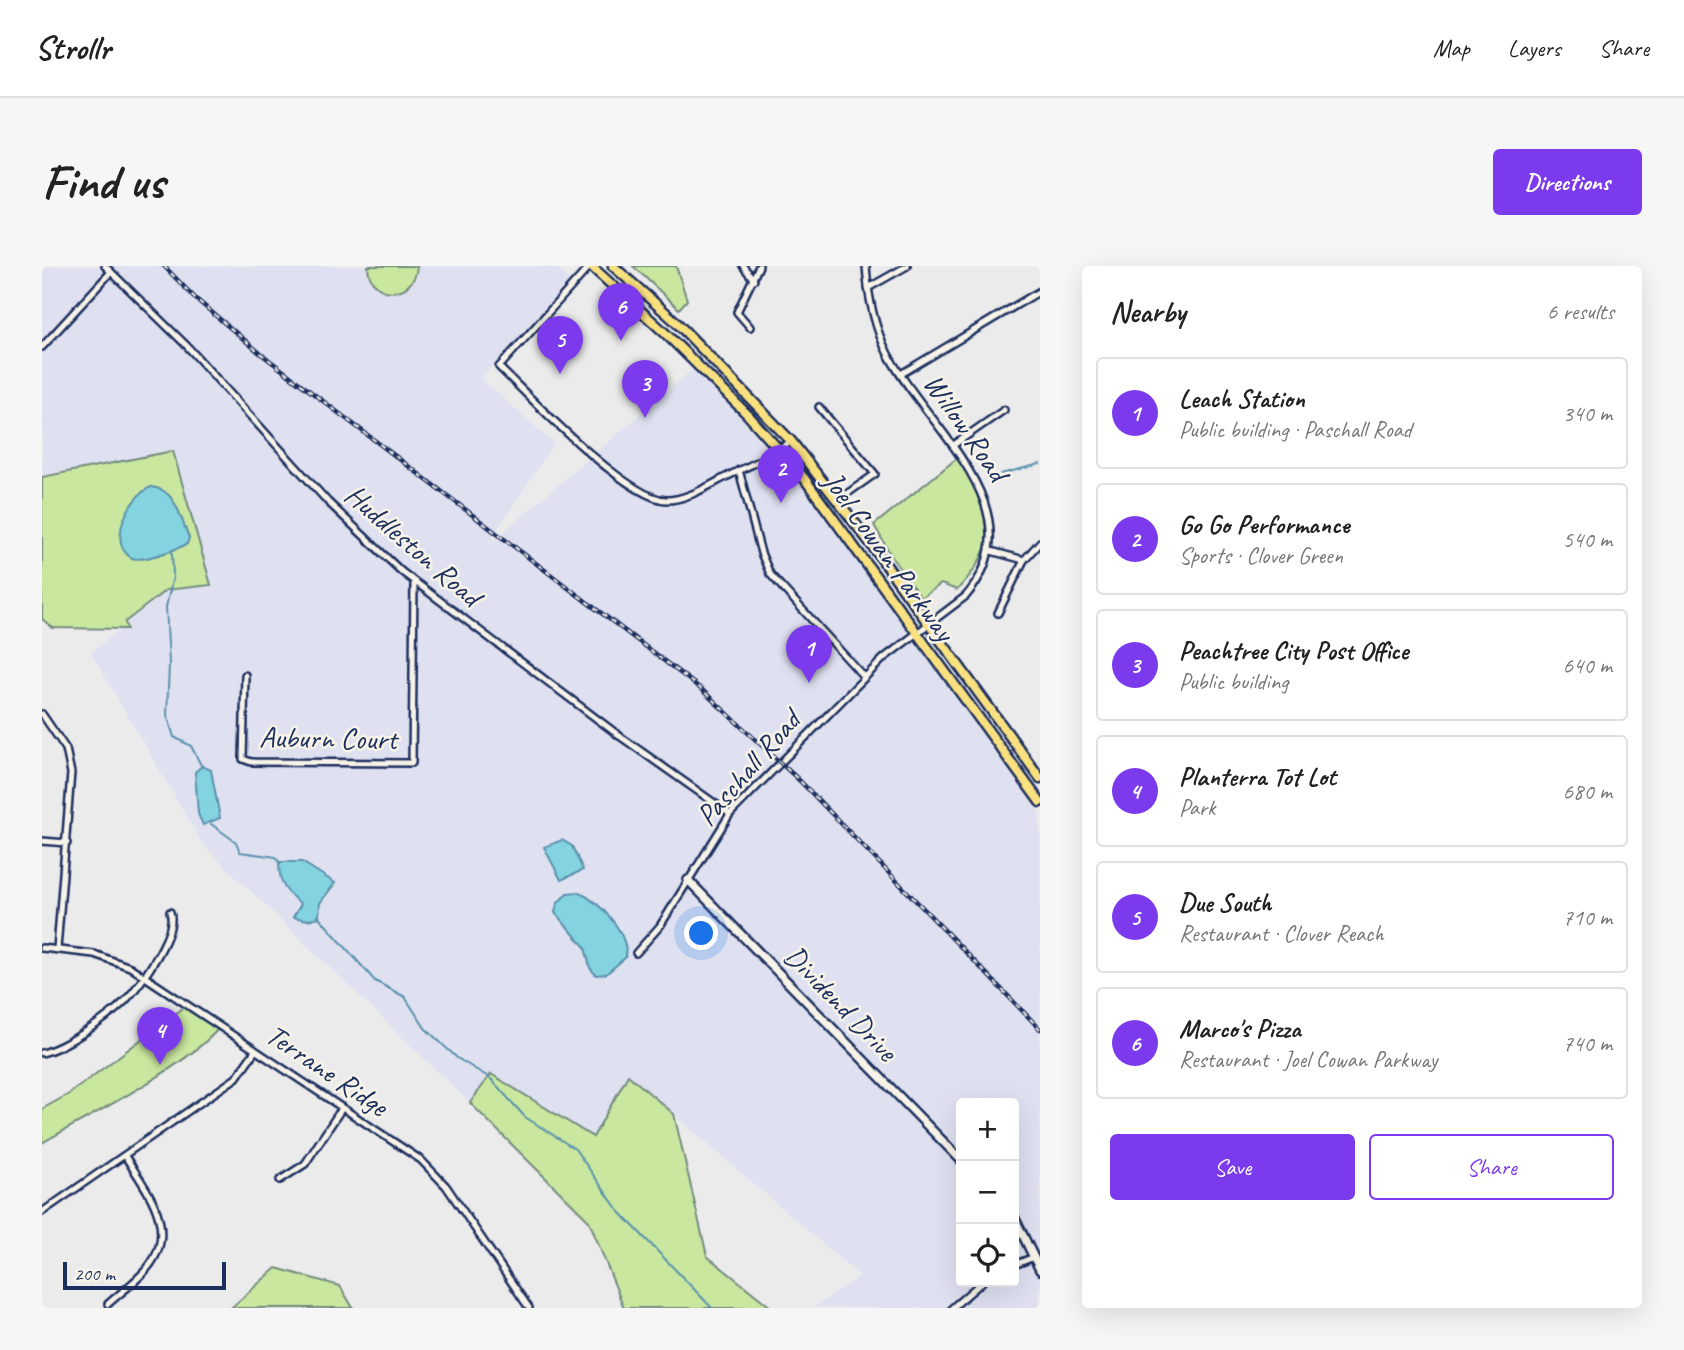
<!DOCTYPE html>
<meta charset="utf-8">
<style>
body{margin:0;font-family:Caveat,sans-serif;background:#f6f6f6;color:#222}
.controls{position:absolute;right:21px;bottom:21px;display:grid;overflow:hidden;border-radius:7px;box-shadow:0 7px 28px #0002}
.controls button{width:63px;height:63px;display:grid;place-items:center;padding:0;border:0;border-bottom:2px solid #e0e0e0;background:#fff;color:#222;font:35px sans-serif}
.scale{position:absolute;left:21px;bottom:18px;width:163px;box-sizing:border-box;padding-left:7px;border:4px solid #1b2f5e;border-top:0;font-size:19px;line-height:24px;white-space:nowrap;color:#1b2f5e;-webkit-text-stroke:5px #f7f3e8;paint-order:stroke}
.you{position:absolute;left:660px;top:668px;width:24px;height:24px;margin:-18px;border:5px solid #fff;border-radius:50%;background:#1a73e8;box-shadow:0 0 0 10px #1a73e833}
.badge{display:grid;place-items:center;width:46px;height:46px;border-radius:50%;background:#7c3aed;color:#fff;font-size:23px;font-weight:700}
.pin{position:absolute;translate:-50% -58px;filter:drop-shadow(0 2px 4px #0008)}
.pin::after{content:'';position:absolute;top:37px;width:24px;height:21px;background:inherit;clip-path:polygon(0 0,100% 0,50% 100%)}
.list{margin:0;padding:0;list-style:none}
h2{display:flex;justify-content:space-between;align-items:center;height:91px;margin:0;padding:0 28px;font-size:30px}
h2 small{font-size:23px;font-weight:400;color:#767676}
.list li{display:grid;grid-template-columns:46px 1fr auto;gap:21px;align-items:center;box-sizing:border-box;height:112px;margin:0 14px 14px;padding:0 14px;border:2px solid #e0e0e0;border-radius:7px}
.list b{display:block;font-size:26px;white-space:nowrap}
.list p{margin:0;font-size:23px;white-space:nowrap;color:#767676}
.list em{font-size:23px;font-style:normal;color:#767676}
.actions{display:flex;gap:14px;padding:21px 28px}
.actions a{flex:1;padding:16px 0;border:2px solid #7c3aed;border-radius:7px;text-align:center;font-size:24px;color:#7c3aed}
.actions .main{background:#7c3aed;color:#fff}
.icon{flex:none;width:38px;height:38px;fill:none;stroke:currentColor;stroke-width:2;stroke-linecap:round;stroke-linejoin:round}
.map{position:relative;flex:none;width:998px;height:1042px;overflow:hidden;border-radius:7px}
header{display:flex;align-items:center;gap:42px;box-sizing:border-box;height:98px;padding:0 35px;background:#fff;border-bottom:2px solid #e0e0e0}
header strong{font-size:33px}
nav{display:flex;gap:38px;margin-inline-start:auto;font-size:24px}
.intro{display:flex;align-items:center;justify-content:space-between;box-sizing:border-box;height:168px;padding:0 42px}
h1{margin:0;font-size:49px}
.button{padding:18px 32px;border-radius:7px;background:#7c3aed;color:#fff;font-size:24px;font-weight:700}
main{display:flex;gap:42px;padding:0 42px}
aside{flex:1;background:#fff;border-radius:7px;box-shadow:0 7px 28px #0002}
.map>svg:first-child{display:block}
</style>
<header>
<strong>Strollr</strong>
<nav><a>Map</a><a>Layers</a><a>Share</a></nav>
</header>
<div class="intro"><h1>Find us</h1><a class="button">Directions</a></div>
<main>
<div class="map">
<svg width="998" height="1042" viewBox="0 0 998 1042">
<rect width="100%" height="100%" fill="#ecebec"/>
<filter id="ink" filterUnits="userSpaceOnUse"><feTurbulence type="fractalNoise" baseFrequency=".0143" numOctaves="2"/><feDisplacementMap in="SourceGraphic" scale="14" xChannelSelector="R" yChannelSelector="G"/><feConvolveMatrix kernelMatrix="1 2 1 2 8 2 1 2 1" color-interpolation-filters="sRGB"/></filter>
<g filter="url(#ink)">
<path fill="#dfe1f1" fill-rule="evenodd" d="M0 0H514L530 18 439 112 512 177 445 280 652 102 675 125 770 231 998 548V1042H771L818 1010 586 809 551 872 450 808 428 837 161 579 49 387 124 324 131 185 0 210ZM919 837H972V1016H919Z"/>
<g fill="#c9e79f" stroke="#728b7e" stroke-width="2">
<path d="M326 0H375C373 34 327 35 326 0Z"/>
<path d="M591 0H634L645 34 637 43Z"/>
<path d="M131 185 169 319 124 324 83 356 85 363 11 362 0 353V211Z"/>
<path d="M918 190C956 239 959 279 915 324L899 318 879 332 851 293 832 259Z"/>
<path d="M145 739 178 761C142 803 50 848 0 877V843L27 828Z"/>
<path d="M449 808 551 871 586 809 632 848 665 990 730 1042H582L547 955 428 837Z"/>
<path d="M234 1002 298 1020 311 1042H189Z"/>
</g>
<g fill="#84d3e0" stroke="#5a91ac" stroke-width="2">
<path d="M109 221C134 223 138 251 147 272L145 278C135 283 97 298 88 291 65 275 88 229 109 221Z"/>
<path d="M160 500 169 504 178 552 161 559 156 548 153 506Z"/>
<path d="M520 574 530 580 541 604 519 614 502 581Z"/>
<path d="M237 596H260L293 617 278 637 277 651 266 654 251 651 259 638C243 626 237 617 237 596Z"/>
<path d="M537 626C558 637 586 665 584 691L564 708 554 709 548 702 543 681 513 647 515 638 525 627Z"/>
</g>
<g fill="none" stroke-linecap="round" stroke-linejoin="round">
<g stroke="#5a91ac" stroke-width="2">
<path d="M959 208 998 198"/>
<path d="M130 286 131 311 124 341 127 397 125 449 132 471 149 480 160 501"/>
<path d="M169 558 194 576 198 586 234 591 238 598"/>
<path d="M276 650 333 715 363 731 383 762 415 792 448 812 483 851 533 883 576 944 670 1042"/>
</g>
<defs>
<g id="street">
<path d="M63 0 145 80 286 236 360 306 579 471 688 548"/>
<path d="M548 0 457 101C488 131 585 233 624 234 646 234 669 218 688 209 710 198 731 190 749 175"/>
<path d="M701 0 712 14"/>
<path d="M826 22 865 0"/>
<path d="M708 61 695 46 717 0"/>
<path d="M0 81 69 6"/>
<path d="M859 108 998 25"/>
<path d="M777 141 833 208 796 234"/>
<path d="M913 178 962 144"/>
<path d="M697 204 719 287 728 308 822 411"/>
<path d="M949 285 982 294"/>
<path d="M956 347 982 294 998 276"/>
<path d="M203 409 201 493 209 496 370 497 372 317"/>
<path d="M0 448 24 483 29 507 15 683"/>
<path d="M0 575 25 577"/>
<path d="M0 682 52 688 88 701 379 894 404 920 487 1042"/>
<path d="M594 687 618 660 688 548 842 392 924 330C998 244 883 160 846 88 832 61 826 30 824 0"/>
<path d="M0 787C24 781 65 753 83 735 98 719 136 667 128 646"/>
<path d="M238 914 263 898 300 842"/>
<path d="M0 946 194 812 213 785"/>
<path d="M972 999 992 991"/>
<path d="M66 1038C78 1027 91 1018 102 1006 140 966 105 925 83 890"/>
<path d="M910 1042 940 1016"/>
</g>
<g id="secondary">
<path d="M646 614 919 894"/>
<path d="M972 951 998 1004"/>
</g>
<g id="primary">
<path d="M549 0 621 65 706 149 762 212 998 536"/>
<path d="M571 0 632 54 749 175 826 274 998 512"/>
</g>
</defs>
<use href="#street" stroke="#1b2f5e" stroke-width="10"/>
<use href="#secondary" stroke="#1b2f5e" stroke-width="12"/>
<use href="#primary" stroke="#1b2f5e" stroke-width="13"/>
<use href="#street" stroke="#f7f3e8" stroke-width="5"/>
<use href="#secondary" stroke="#f7f3e8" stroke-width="7"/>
<use href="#primary" stroke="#fae180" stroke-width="8"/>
<defs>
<path id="rail" d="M122 0 154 33 218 87 659 423 758 515 998 763"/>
</defs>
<use href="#rail" stroke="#1b2f5e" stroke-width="4.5"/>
<use href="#rail" stroke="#f7f3e8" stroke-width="2" stroke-dasharray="5" stroke-linecap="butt"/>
</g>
</g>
<g text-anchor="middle" stroke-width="5" stroke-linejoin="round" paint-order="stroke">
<g font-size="30" fill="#1b2f5e" stroke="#f7f3e8">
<text transform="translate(924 161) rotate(55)" y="10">Willow Road</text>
<text transform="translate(371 279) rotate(41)" y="10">Huddleston Road</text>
<text transform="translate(847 290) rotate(54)" y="10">Joel Cowan Parkway</text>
<text transform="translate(286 472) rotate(1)" y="10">Auburn Court</text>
<text transform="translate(706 502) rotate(-49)" y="10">Paschall Road</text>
<text transform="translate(799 737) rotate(46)" y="10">Dividend Drive</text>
<text transform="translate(285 804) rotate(34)" y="10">Terrane Ridge</text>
</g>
</g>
</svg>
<div class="controls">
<button>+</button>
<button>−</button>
<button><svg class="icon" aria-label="locate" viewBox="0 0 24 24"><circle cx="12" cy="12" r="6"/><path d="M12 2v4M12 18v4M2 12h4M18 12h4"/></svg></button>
</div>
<div class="scale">200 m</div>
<div class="you"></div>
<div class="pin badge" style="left:767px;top:417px">1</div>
<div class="pin badge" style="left:739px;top:237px">2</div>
<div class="pin badge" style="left:603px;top:152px">3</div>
<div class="pin badge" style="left:118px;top:799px">4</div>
<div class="pin badge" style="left:518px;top:108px">5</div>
<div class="pin badge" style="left:579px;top:75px">6</div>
</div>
<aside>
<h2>Nearby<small>6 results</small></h2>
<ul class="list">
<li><span class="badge">1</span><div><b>Leach Station</b><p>Public building · Paschall Road</p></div><em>340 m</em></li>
<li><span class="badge">2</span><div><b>Go Go Performance</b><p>Sports · Clover Green</p></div><em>540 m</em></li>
<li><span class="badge">3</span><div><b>Peachtree City Post Office</b><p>Public building</p></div><em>640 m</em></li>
<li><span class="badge">4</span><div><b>Planterra Tot Lot</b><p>Park</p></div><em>680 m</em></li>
<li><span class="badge">5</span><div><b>Due South</b><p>Restaurant · Clover Reach</p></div><em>710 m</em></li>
<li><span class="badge">6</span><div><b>Marco's Pizza</b><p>Restaurant · Joel Cowan Parkway</p></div><em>740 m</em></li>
</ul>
<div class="actions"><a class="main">Save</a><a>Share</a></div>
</aside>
</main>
